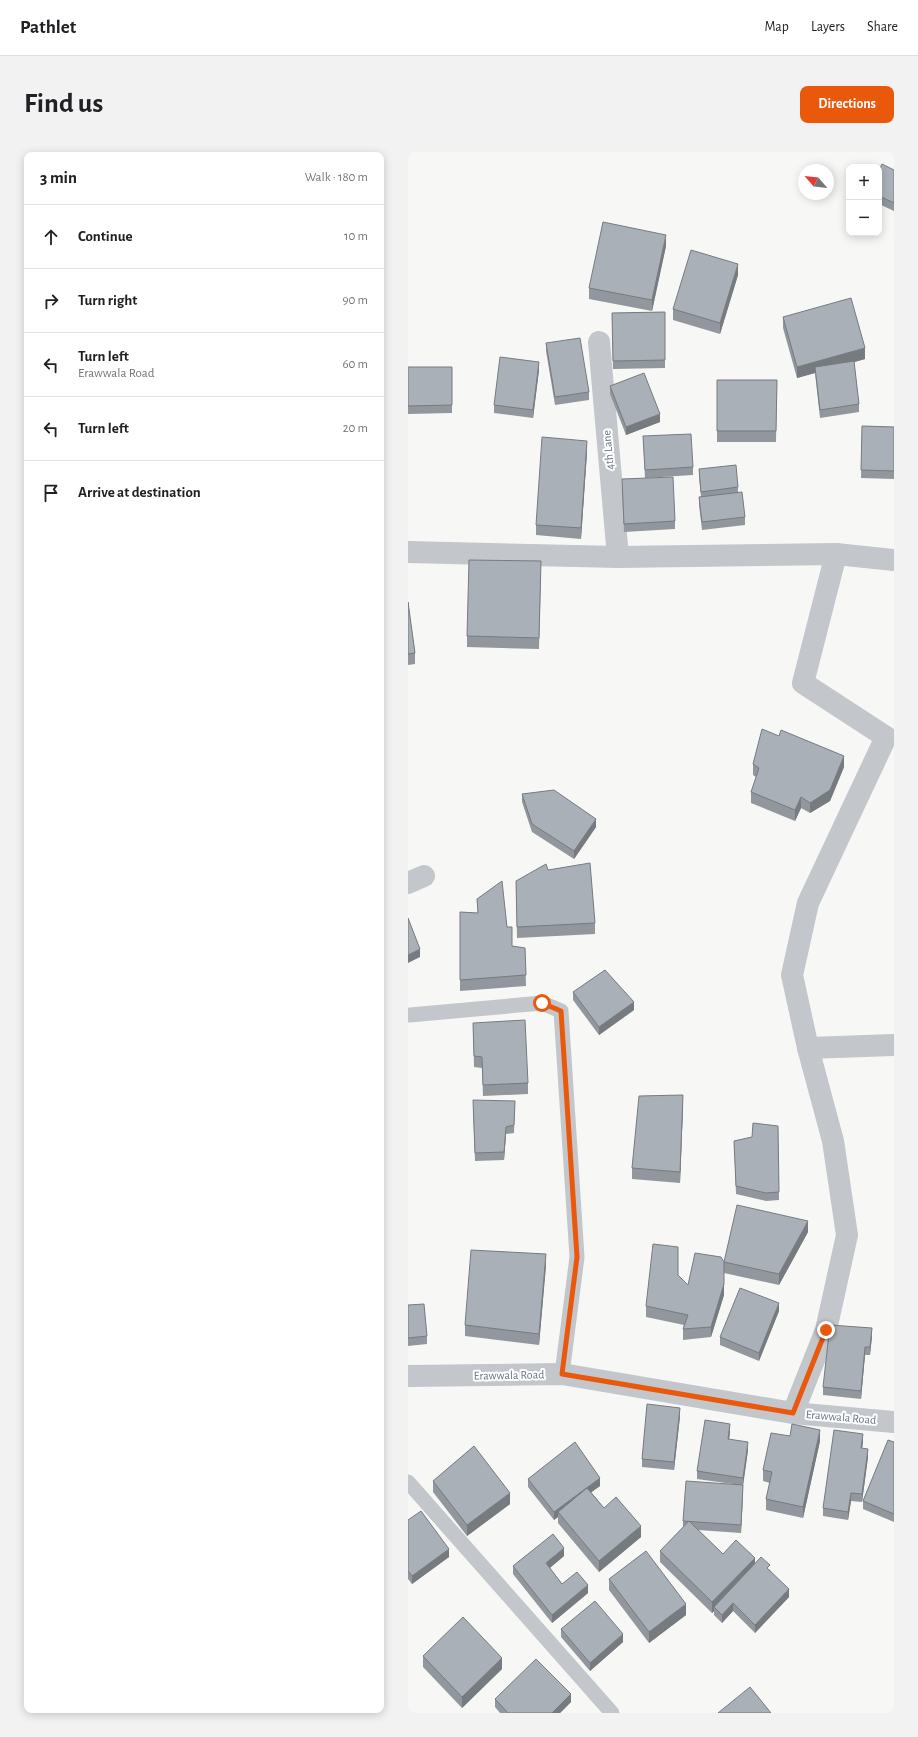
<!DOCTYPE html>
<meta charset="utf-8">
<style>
body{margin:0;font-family:"Alegreya Sans",sans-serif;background:#f2f2f2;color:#202124}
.controls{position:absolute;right:12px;top:12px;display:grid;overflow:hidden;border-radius:8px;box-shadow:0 2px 10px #0003}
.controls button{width:36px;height:36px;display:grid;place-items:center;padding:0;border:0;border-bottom:1px solid #e0e0e0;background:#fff;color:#202124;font:20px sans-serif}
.compass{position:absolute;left:390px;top:12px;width:36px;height:36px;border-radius:50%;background:#fff;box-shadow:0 2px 10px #0003;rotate:298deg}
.stop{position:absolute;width:12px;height:12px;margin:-9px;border:3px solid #ea580c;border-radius:50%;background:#fff}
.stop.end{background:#ea580c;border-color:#fff;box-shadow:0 1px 4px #0008}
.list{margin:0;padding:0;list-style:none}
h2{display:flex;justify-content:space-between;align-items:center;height:52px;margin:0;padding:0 16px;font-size:17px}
h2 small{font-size:13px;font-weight:400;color:#757577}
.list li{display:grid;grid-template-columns:26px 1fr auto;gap:12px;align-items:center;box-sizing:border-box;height:64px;padding:0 16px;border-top:1px solid #e0e0e0}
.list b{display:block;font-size:15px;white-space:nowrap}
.list p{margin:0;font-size:13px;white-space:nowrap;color:#757577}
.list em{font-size:13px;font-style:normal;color:#757577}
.icon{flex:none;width:22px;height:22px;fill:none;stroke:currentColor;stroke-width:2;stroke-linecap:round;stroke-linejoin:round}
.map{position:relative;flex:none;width:486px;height:1561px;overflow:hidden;border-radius:8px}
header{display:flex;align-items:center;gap:24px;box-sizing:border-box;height:56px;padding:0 20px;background:#fff;border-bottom:1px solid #e0e0e0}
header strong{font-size:19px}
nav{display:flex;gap:22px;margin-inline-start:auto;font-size:14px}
.intro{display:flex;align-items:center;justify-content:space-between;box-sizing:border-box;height:96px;padding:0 24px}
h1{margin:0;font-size:28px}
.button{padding:10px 18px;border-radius:8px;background:#ea580c;color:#fff;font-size:14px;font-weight:700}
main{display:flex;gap:24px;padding:0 24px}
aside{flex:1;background:#fff;border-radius:8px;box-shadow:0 2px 10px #0003}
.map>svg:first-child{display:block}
</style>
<header>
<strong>Pathlet</strong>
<nav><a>Map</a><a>Layers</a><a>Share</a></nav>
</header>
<div class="intro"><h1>Find us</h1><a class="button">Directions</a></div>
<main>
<aside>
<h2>3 min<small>Walk · 180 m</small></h2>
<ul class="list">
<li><svg class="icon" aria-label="ahead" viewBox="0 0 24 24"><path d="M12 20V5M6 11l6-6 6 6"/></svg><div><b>Continue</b></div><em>10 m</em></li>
<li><svg class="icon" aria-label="right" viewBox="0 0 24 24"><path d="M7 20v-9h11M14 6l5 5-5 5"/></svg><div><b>Turn right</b></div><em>90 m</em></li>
<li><svg class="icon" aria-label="left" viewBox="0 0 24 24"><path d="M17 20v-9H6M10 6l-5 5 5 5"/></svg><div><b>Turn left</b><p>Erawwala Road</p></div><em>60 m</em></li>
<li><svg class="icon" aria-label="left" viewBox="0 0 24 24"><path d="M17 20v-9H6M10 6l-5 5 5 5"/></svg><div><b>Turn left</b></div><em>20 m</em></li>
<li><svg class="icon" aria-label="arrive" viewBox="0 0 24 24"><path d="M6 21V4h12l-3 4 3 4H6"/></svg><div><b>Arrive at destination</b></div></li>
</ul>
</aside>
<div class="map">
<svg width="486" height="1561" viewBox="0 0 486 1561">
<rect width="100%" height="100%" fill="#f7f8f5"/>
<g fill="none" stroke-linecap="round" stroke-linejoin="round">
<g stroke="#c3c6ca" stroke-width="15">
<path d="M2 863 134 851 153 859 169 1105 154 1222"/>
<path d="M0 1330 204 1561"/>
</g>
<g stroke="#c3c6ca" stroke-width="22">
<path d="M191 190 210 405"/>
<path d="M0 400 210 405 428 402 486 408"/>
<path d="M0 731 16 724"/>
<path d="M400 896 486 893"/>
<path d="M0 1224 154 1222 385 1261 486 1270"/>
<path d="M385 1261 418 1178 439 1083 425 989 400 896 384 823 400 751 478 585 395 531 428 402"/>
</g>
</g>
<g fill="#91979d">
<path d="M471 18H486V59L471 52Z"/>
<path d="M258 94 244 159 181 147V136Z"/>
<path d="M330 123 312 182 265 168V157Z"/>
<path d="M257 160V216L205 217 204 161Z"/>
<path d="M375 165 457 207 446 210 451 252V260L412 266 407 221 389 226 375 176Z"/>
<path d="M138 191 181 240V248L147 253 138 199Z"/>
<path d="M0 215H44V261L0 262Z"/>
<path d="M131 218 125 266 86 261V253Z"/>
<path d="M309 228H369L368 290H309Z"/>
<path d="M202 234 252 270 218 283 202 242Z"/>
<path d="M454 274 486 275V327L453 326Z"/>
<path d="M235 284 285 315V323L237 326Z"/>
<path d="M179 300 173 387 128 383V373Z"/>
<path d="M291 317 330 335V340L337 365V373L294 378 291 353V345H293L291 325Z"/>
<path d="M214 335 267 369V377L216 380Z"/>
<path d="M133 420 131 497 59 495V484Z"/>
<path d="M0 450 7 501V512L0 513Z"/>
<path d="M345 612 436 615 422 649 402 661 393 656 387 669 343 651V640L348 625 345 623Z"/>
<path d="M114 642 188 675 166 707 124 680 114 650Z"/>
<path d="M140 718 187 771V782L109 786 108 729Z"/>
<path d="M69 747 99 775 104 794 117 796 118 834 52 839V760L70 761Z"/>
<path d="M165 840 226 858 191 883 165 848Z"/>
<path d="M65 871 120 931V942L75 944 74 916 66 915Z"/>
<path d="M107 949 106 981 98 982 96 1008 67 1009 65 956Z"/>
<path d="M275 954 272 1031 224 1027V1016Z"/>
<path d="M370 974 371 1048 358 1049 328 1042 326 989 344 985Z"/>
<path d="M400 1080 371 1133 316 1121V1143L303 1185 275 1188V1177L276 1173 238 1165V1154L270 1123 280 1133 316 1110Z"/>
<path d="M138 1113 131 1193 57 1184V1173Z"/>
<path d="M0 1153 19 1184V1192L0 1194Z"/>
<path d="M371 1159 351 1209 312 1193V1185Z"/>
<path d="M464 1184 462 1203H457L453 1247 415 1243V1235Z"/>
<path d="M272 1264 266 1318 234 1315V1307Z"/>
<path d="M322 1280 321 1288 340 1298 335 1333V1341L333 1381 290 1378 315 1402 347 1412 362 1418 381 1445 347 1481 325 1459 314 1471 306 1463V1459L304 1461 252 1410V1399L275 1376V1369L325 1332 289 1327V1319Z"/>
<path d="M382 1284 412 1289 395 1366 358 1358V1347L362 1331 355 1329V1318Z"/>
<path d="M455 1290 454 1296 460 1305 454 1350 443 1349 440 1368 415 1364V1356Z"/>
<path d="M486 1290V1370L455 1357V1349Z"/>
<path d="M120 1327 192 1334 183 1340 196 1356 233 1385 191 1420 150 1371V1365L146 1368 120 1335Z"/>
<path d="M25 1329 102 1352 59 1384 25 1340Z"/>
<path d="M0 1368 41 1405 4 1432 0 1427Z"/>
<path d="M156 1404 142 1416 154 1432 180 1441 144 1471 105 1422V1414Z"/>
<path d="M201 1427 278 1463 241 1491 201 1438Z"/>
<path d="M153 1477 215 1490 182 1519 153 1485Z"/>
<path d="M15 1504 94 1517 54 1556 15 1515Z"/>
<path d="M87 1547 163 1550 152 1561H92L87 1555Z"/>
</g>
<g fill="#767b80">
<path d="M258 83V94L244 159V148Z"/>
<path d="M330 112V123L312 182V171Z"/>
<path d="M457 196V207L408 221 407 215V221L389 226V215Z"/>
<path d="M131 210V218L125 266V258Z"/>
<path d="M252 262V270L218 283V275Z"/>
<path d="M179 289V300L173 387V376Z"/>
<path d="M436 604V615L422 649 402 661V651Z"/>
<path d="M393 645V656L387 669V658Z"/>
<path d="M188 667V675L166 707V699Z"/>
<path d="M12 797V805L0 811V803Z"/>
<path d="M226 850V858L191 883V875Z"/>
<path d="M275 943V954L272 1031V1020Z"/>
<path d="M98 975V982L96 1008V1000Z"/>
<path d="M400 1069V1080L371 1133V1122Z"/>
<path d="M138 1102V1113L131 1193V1182Z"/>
<path d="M316 1110V1143L303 1185V1175Z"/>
<path d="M371 1151V1159L351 1209V1201Z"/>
<path d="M464 1176V1184L462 1203V1195Z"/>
<path d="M457 1195V1203L453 1247V1239Z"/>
<path d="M272 1256V1264L266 1318V1310Z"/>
<path d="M322 1272V1280L320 1295V1287Z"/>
<path d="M412 1278V1289L395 1366V1355Z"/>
<path d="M455 1282V1290L453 1304V1296Z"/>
<path d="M340 1290V1298L335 1334V1326Z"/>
<path d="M460 1297V1305L454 1350V1342Z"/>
<path d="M192 1326V1334L152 1363 150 1360V1365L146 1368V1360Z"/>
<path d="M335 1333V1341L333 1381V1373Z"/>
<path d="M102 1341V1352L59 1384V1373Z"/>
<path d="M443 1341V1349L440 1368V1360Z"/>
<path d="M233 1374V1385L191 1420V1409Z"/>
<path d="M156 1396V1404L138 1419V1411Z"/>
<path d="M41 1397V1405L4 1432V1424Z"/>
<path d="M347 1406V1417L306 1455V1459L304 1461V1450Z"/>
<path d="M180 1433V1441L144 1471V1463Z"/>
<path d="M381 1437V1445L347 1481V1473Z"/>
<path d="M325 1451V1459L314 1471V1463Z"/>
<path d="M278 1452V1463L241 1491V1480Z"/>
<path d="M215 1482V1490L182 1519V1511Z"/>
<path d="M94 1506V1517L54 1556V1545Z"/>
<path d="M163 1542V1550L152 1561H144Z"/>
</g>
<g fill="#a9b0b7" stroke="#767b80">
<path d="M474 12 486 18V51L471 44V18Z"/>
<path d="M195 70 258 83 244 148 181 136Z"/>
<path d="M283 98 330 112 312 171 265 157Z"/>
<path d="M443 146 457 196 389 215 375 165Z"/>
<path d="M257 160V208L205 209 204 161Z"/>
<path d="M172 186 181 240 147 245 138 191Z"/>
<path d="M92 205 131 210 125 258 86 253Z"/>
<path d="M446 209 451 252 412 258 407 215Z"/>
<path d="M0 215H44V253L0 254Z"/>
<path d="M236 221 252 262 218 275 202 234Z"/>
<path d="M309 228H369L368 279H309Z"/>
<path d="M454 274 486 275V319L453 318Z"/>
<path d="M283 282 285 315 237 318 235 284Z"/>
<path d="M134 285 179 289 173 376 128 373Z"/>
<path d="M328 313 330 335 293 340 291 317Z"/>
<path d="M265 325 267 369 216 372 214 327Z"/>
<path d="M334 340 337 365 294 370 291 345Z"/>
<path d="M61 408 133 409 131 486 59 484Z"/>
<path d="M0 450 7 501 0 502Z"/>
<path d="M354 577 371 584 373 578 436 604 422 638 402 651 393 645 387 658 343 640 351 616 345 612Z"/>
<path d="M146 638 188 667 166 699 124 672 114 642Z"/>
<path d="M182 711 187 771 109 775 108 729 138 712 140 718Z"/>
<path d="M94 729 99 775H104V794L117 796 118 823 52 828V760L70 761 69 747Z"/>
<path d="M0 766 12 797 0 803Z"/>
<path d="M197 818 226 850 191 875 165 840Z"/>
<path d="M117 868 120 931 75 933 74 905 66 904 65 871Z"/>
<path d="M275 943 272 1020 224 1016 231 944Z"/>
<path d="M65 948 107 949 106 973 98 975 96 1000 67 1001Z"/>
<path d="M345 971 370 974 371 1040 358 1041 328 1034 326 989 344 985Z"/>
<path d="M329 1053 400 1069 371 1122 316 1110Z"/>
<path d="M245 1092 270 1095V1123L280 1133 287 1101 313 1105 316 1110V1132L303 1175 275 1177 280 1163 238 1154Z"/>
<path d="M63 1098 138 1102 131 1182 57 1173Z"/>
<path d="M332 1136 371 1151 351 1201 312 1185Z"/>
<path d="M16 1152 19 1184 0 1186V1153Z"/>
<path d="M422 1173 464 1176 462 1195H457L453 1239 415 1235Z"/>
<path d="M239 1252 272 1256 266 1310 234 1307Z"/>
<path d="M297 1268 322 1272 320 1287 340 1290 335 1326 289 1319Z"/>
<path d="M384 1272 412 1278 395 1355 358 1347 364 1320 355 1318 363 1281 382 1284Z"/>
<path d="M426 1278 455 1282 453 1296 460 1297 454 1342 443 1341 440 1360 415 1356Z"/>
<path d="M480 1288 486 1290V1362L455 1349Z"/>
<path d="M167 1290 192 1326 146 1360 120 1327Z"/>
<path d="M66 1294 102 1341 59 1373 25 1329Z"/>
<path d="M278 1329 335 1333 333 1373 275 1369Z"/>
<path d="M179 1336 196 1356 208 1345 233 1374 191 1409 150 1360Z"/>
<path d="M13 1359 41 1397 4 1424 0 1419V1368Z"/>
<path d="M281 1369 315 1402 328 1388 347 1406 304 1450 252 1399Z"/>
<path d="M145 1382 156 1396 138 1411 154 1432 169 1420 180 1433 144 1463 105 1414Z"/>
<path d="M238 1399 278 1452 241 1480 201 1427Z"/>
<path d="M353 1405 362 1413 359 1416 381 1437 347 1473 325 1451 314 1463 306 1455Z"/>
<path d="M187 1449 215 1482 182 1511 153 1477Z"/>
<path d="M55 1465 94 1506 54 1545 15 1504Z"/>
<path d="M128 1507 163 1542 144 1561H100L87 1547Z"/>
<path d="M342 1535 363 1561H310Z"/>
</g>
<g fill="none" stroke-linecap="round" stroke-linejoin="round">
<path stroke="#ea580c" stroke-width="5" d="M134 851 153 859 169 1105 154 1222 385 1261 418 1178"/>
</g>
<g text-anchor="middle" stroke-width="4" stroke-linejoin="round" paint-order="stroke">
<g font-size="12" fill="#677585" stroke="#fff">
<text transform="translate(200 298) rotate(-95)" y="4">4th Lane</text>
<text transform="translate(101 1223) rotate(-1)" y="4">Erawwala Road</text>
<text transform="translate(433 1265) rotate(5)" y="4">Erawwala Road</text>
</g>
</g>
</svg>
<div class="controls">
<button>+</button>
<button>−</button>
</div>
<svg class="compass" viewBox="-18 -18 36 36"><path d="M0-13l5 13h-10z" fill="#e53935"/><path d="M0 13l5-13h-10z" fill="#757577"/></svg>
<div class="stop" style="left:134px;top:851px"></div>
<div class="stop end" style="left:418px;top:1178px"></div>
</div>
</main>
